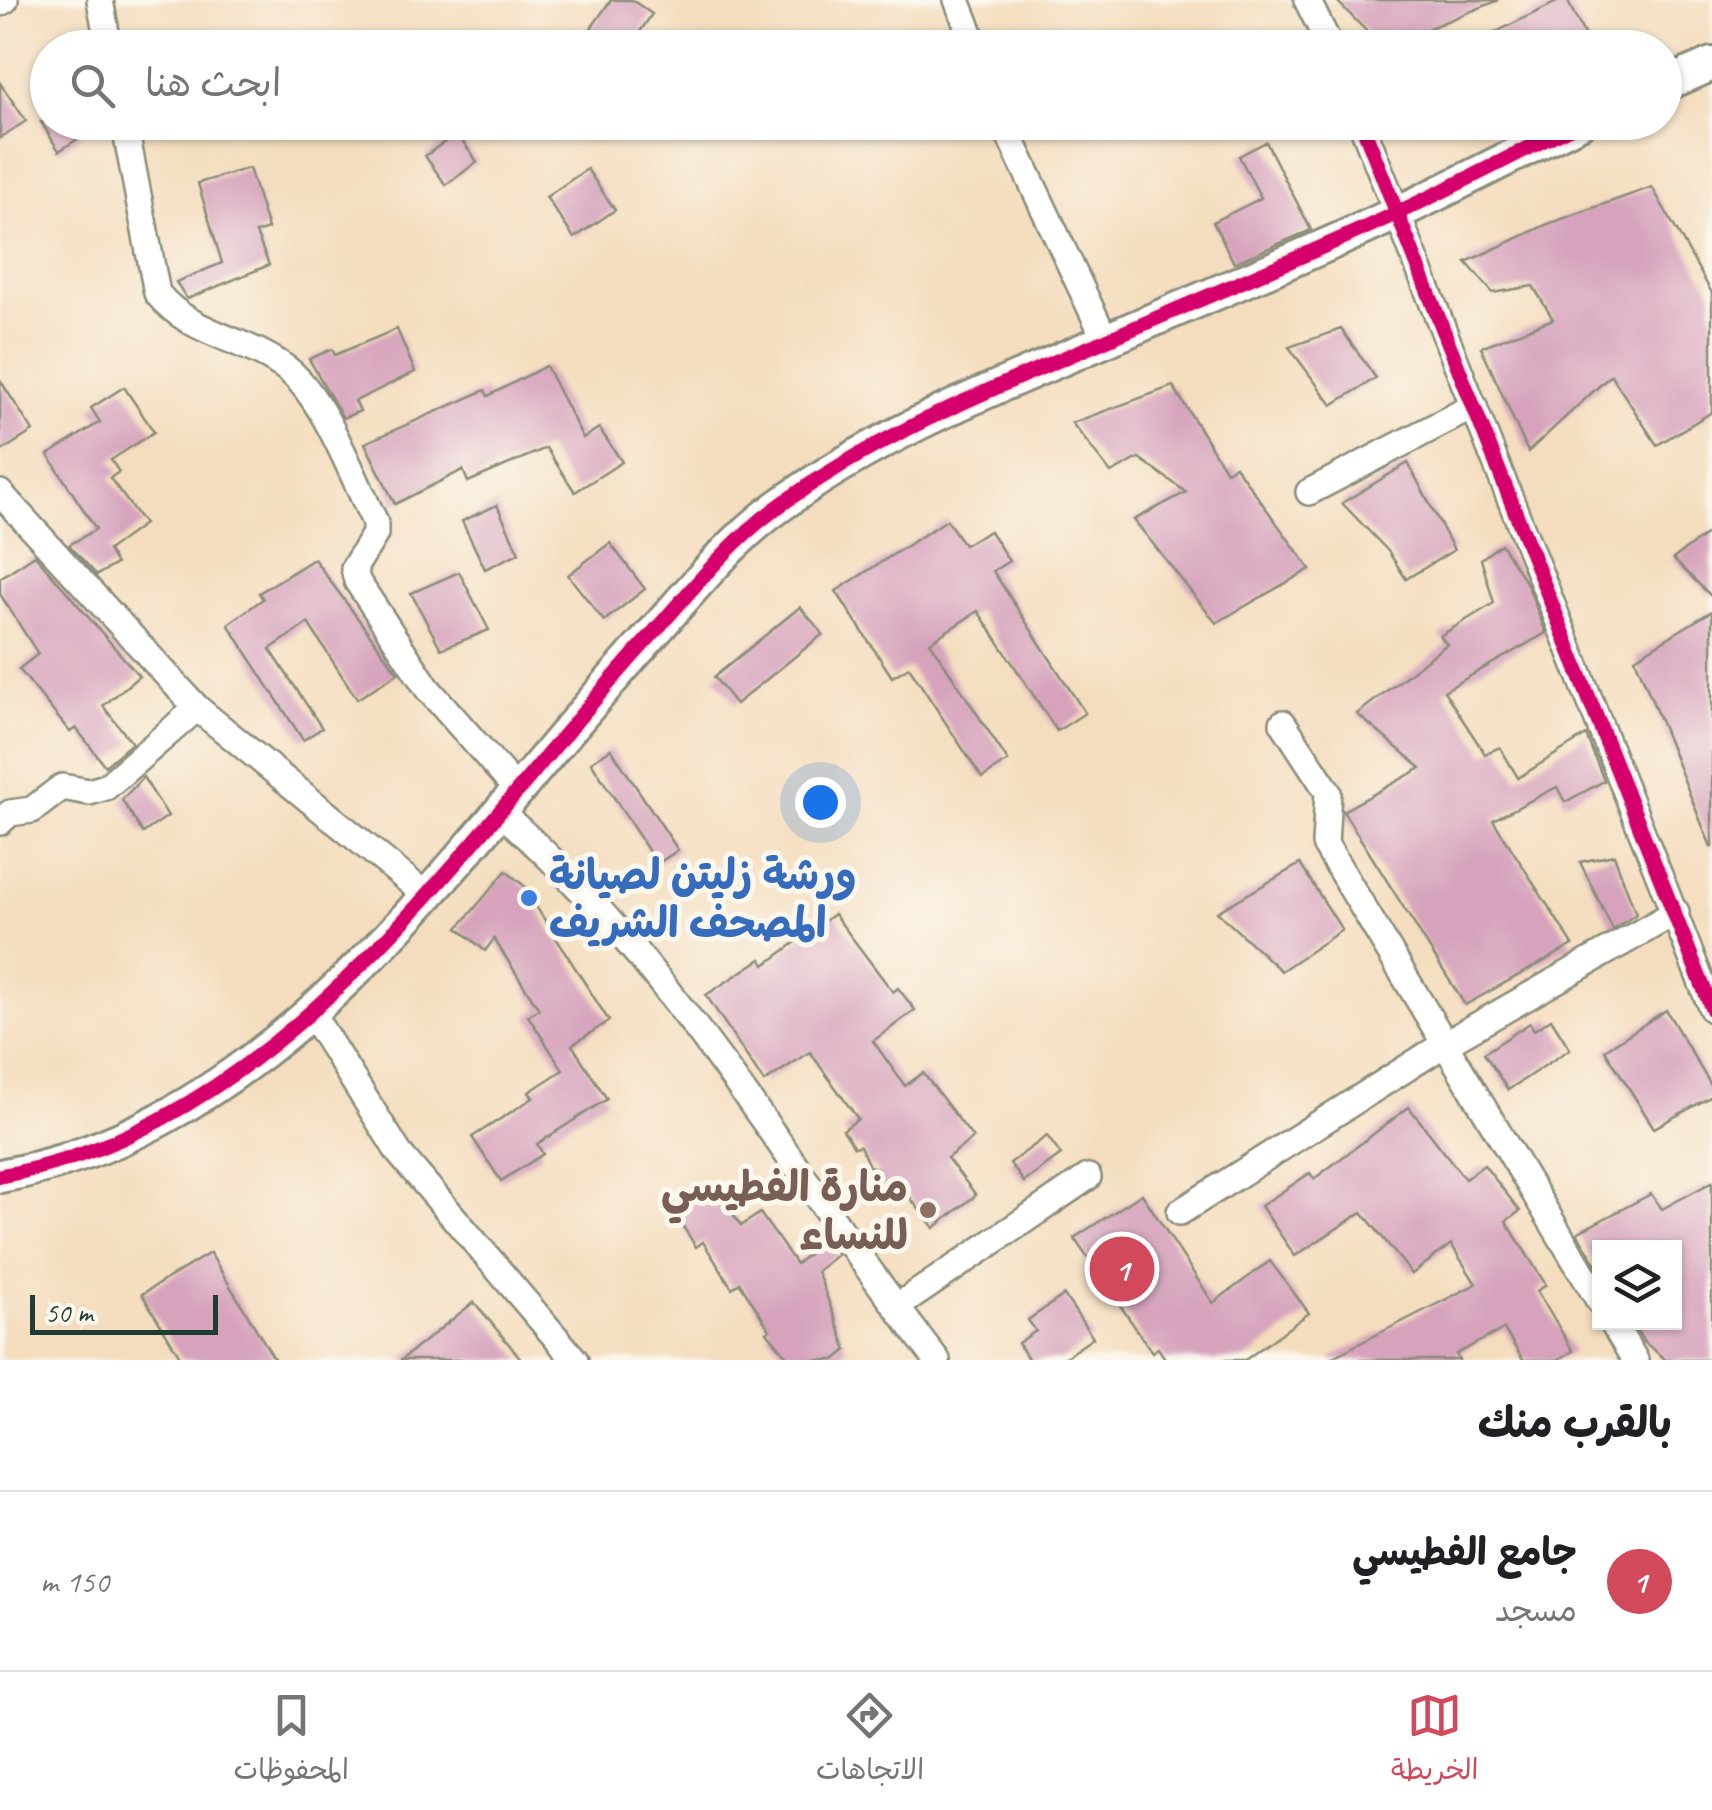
<!DOCTYPE html>
<html lang="ar">
<meta charset="utf-8">
<style>
body{margin:0;font-family:Caveat,"Playpen Sans Arabic",sans-serif;background:#f2f2f2;color:#202124;direction:rtl}
.controls{position:absolute;right:30px;bottom:30px;display:grid;overflow:hidden;border-radius:0px;box-shadow:0 2px 8px #0004}
.controls button{width:90px;height:90px;display:grid;place-items:center;padding:0;border:0;border-bottom:2px solid #e0e0e0;background:#fff;color:#202124;font:50px sans-serif}
.scale{position:absolute;left:30px;bottom:25px;width:188px;box-sizing:border-box;padding-left:10px;border:5px solid #1f3d34;border-top:0;font-size:28px;line-height:35px;white-space:nowrap;color:#1f3d34;-webkit-text-stroke:8px #fbf7ec;paint-order:stroke}
.you{position:absolute;left:820px;top:802px;width:35px;height:35px;margin:-25px;border:8px solid #fff;border-radius:50%;background:#1a73e8;box-shadow:0 0 0 15px #1a73e833}
.badge{display:grid;place-items:center;width:65px;height:65px;border-radius:50%;background:#d1495b;color:#fff;font-size:32px;font-weight:700}
.pin{position:absolute;translate:-50% -50%;border:5px solid #fff;box-shadow:0 2px 10px #0006}
.list{margin:0;padding:0;list-style:none}
h2{display:flex;justify-content:space-between;align-items:center;height:130px;margin:0;padding:0 40px;font-size:42px}
h2 small{font-size:32px;font-weight:400;color:#757577}
.list li{display:grid;grid-template-columns:65px 1fr auto;gap:30px;align-items:center;box-sizing:border-box;height:180px;padding:0 40px;border-top:2px solid #e0e0e0}
.list b{display:block;font-size:38px;white-space:nowrap}
.list p{margin:0;font-size:32px;white-space:nowrap;color:#757577}
.list em{font-size:32px;font-style:normal;color:#757577}
.icon{flex:none;width:55px;height:55px;fill:none;stroke:currentColor;stroke-width:2;stroke-linecap:round;stroke-linejoin:round}
.map{position:relative;flex:none;width:1712px;height:1360px;overflow:hidden;direction:ltr}
.search{position:absolute;background:#fff;box-shadow:0 2px 8px #0004;left:30px;right:30px;top:30px;height:110px;display:flex;align-items:center;gap:25px;box-sizing:border-box;padding:0 35px;border-radius:55px;color:#757577;font-size:38px}
.sheet{height:310px;background:#fff}
nav{display:flex;justify-content:space-around;align-items:center;box-sizing:border-box;height:140px;border-top:2px solid #e0e0e0;background:#fff;font-size:28px;color:#757577}
nav a{display:grid;justify-items:center;gap:5px}
nav .on{color:#d1495b}
.map>svg:first-child{display:block}
</style>
<div class="map">
<svg width="1712" height="1360" viewBox="0 0 1712 1360">
<rect width="100%" height="100%" fill="#fbf7ec"/>
<filter id="ink" filterUnits="userSpaceOnUse"><feTurbulence type="fractalNoise" baseFrequency=".01" numOctaves="2"/><feDisplacementMap in="SourceGraphic" scale="20" xChannelSelector="R" yChannelSelector="G"/><feConvolveMatrix kernelMatrix="1 2 1 2 8 2 1 2 1" color-interpolation-filters="sRGB"/></filter>
<filter id="wash" filterUnits="userSpaceOnUse"><feTurbulence type="fractalNoise" baseFrequency=".0048" numOctaves="4" result="noise"/><feDisplacementMap in="SourceGraphic" scale="40" xChannelSelector="R" yChannelSelector="G"/><feGaussianBlur stdDeviation="2.25" result="paint"/><feColorMatrix in="noise" values="0 0 0 0 0 0 0 0 0 0 0 0 0 0 0 0 0 1.4 0 .05"/><feComposite in="paint" operator="in"/></filter>
<g filter="url(#wash)">
<rect width="100%" height="100%" fill="#f4ddbe"/>
<g id="blocks">
<g fill="#d6a2bc">
<path d="M611 0H632L652 14 629 48H577Z"/>
<path d="M1336 0H1497V1L1382 47Z"/>
<path d="M1561 0H1567L1591 48H1502L1494 33Z"/>
<path d="M0 83 26 121 0 138Z"/>
<path d="M41 122H74L82 136 59 151Z"/>
<path d="M457 133 477 162 446 185 425 156Z"/>
<path d="M1266 142 1311 230 1234 263 1213 222 1261 198 1239 156Z"/>
<path d="M249 168 268 229 256 233 269 265 187 299 176 282 222 263 198 183Z"/>
<path d="M587 169 615 210 574 238 546 197Z"/>
<path d="M1652 187 1712 293V412L1657 445 1611 375 1528 452 1481 347 1553 319 1533 286 1493 293 1466 262 1548 224Z"/>
<path d="M397 329 415 372 355 401 360 411 343 418 309 359 332 349 335 355Z"/>
<path d="M1341 329 1376 378 1332 405 1289 347Z"/>
<path d="M546 366 583 438 599 428 622 462 575 492 546 448 468 482 463 470 395 504 365 443 485 390 488 396Z"/>
<path d="M0 380 33 431 0 452Z"/>
<path d="M1173 386 1226 471 1235 466 1310 569 1216 623 1134 520 1186 492 1139 458 1111 473 1072 423Z"/>
<path d="M124 387 154 432 111 460 119 472 110 478 144 524 108 550 116 564 97 575 69 545 96 529 48 455 100 422 91 408Z"/>
<path d="M1408 463 1454 550 1406 579 1388 551 1342 503Z"/>
<path d="M497 505 519 553 485 569 462 521Z"/>
<path d="M947 520 964 545 990 531 1009 561 993 571 1085 713 1057 731 978 611 930 642 1008 761 982 778 909 667 892 677 836 591Z"/>
<path d="M1712 530V597L1673 559Z"/>
<path d="M610 543 645 589 604 621 568 575Z"/>
<path d="M1501 544 1527 584 1546 633 1444 691 1485 754 1500 747 1518 778 1586 735 1604 781 1565 802 1557 787 1493 820 1573 945 1465 1005 1343 811 1421 768 1357 714 1447 644 1440 636 1494 603 1481 559Z"/>
<path d="M35 555 139 676 103 706 132 743 105 766 76 728 70 732 19 669 38 654 0 594V578Z"/>
<path d="M314 559 398 673 357 699 308 623 270 649 322 728 303 740 228 624 263 599 259 593Z"/>
<path d="M459 572 489 630 441 649 411 593Z"/>
<path d="M800 607 823 634 736 704 714 677Z"/>
<path d="M1712 611V847H1711L1635 658Z"/>
<path d="M611 749 678 850 657 864 591 762Z"/>
<path d="M143 777 168 816 143 833 122 800Z"/>
<path d="M1614 855 1636 914 1613 930 1580 862Z"/>
<path d="M1300 864 1342 930 1281 971 1217 912Z"/>
<path d="M506 871 533 893 530 897 609 1021 572 1045 607 1099 537 1144 543 1154 501 1181 472 1137 533 1098 529 1092 563 1070 528 1016 539 1009 494 939 485 951 458 928Z"/>
<path d="M834 914 893 992 898 988 915 1010 873 1041 905 1086 923 1073 973 1138 947 1158 976 1195 934 1228 903 1189 892 1197 878 1180 877 1168 869 1166 860 1146 854 1147 843 1130 858 1119 810 1052 764 1082 706 995 761 959 765 965Z"/>
<path d="M1666 1010 1712 1087V1096L1654 1128 1605 1050Z"/>
<path d="M1551 1019 1570 1049 1508 1090 1484 1053 1530 1023 1534 1030Z"/>
<path d="M1409 1107 1465 1179 1484 1165 1520 1211 1506 1221 1546 1285 1537 1291 1573 1351 1557 1360H1523L1504 1329 1456 1354 1459 1360H1327L1476 1284 1451 1244 1412 1274 1362 1212 1295 1256 1261 1206 1310 1173 1314 1179Z"/>
<path d="M1047 1136 1061 1155 1024 1182 1010 1163Z"/>
<path d="M1712 1182V1360H1666L1643 1341 1631 1322H1674V1248H1600V1270L1577 1233 1651 1194 1662 1209Z"/>
<path d="M707 1187 712 1195 718 1191 741 1226 760 1213 796 1264 827 1239 838 1254 817 1271 847 1350 835 1360H790L767 1332 770 1330 740 1283 732 1288 703 1242 696 1247 672 1209Z"/>
<path d="M1142 1194 1213 1303 1270 1261 1309 1313 1245 1360H1166L1158 1348 1152 1352 1074 1238Z"/>
<path d="M210 1253 275 1360H182L142 1294Z"/>
<path d="M1064 1295 1093 1338 1061 1360H1029L1018 1343 1036 1331 1028 1320Z"/>
<path d="M474 1302 522 1360H401Z"/>
</g>
</g>
</g>
<g filter="url(#ink)">
<use href="#blocks" fill-opacity="0" stroke="#8a8d79" stroke-width="2.5"/>
<g fill="none" stroke-linecap="round" stroke-linejoin="round">
<defs>
<g id="minor">
<path d="M100 0 109 48"/>
<path d="M957 0 976 48"/>
<path d="M1307 0 1331 48"/>
<path d="M0 3 5 0"/>
<path d="M124 122 157 293C190 335 246 338 287 369 324 397 354 480 375 522V534L354 568 357 581 428 689 516 789"/>
<path d="M1003 122 1106 341"/>
<path d="M1361 122 1712 1009"/>
<path d="M1309 492 1474 406"/>
<path d="M0 493 197 708 426 895"/>
<path d="M1283 723 1328 792 1325 844 1600 1302"/>
<path d="M499 811C679 967 791 1175 937 1360"/>
<path d="M0 822 10 813 32 810 62 787 89 792 106 787 197 708"/>
<path d="M310 1011 399 1153 575 1360"/>
<path d="M1180 1212 1443 1045 1676 912"/>
<path d="M898 1306 1088 1177"/>
<path d="M1612 1322 1635 1360"/>
</g>
<g id="tertiary">
<path d="M1664 85 1712 64"/>
<path d="M0 1176C285 1125 464 841 646 641 686 597 726 545 775 509 887 426 1021 378 1148 322 1231 286 1315 252 1397 213 1459 184 1519 152 1580 122"/>
</g>
</defs>
<use href="#minor" stroke="#8a8d79" stroke-width="30"/>
<use href="#tertiary" stroke="#8a8d79" stroke-width="38"/>
<use href="#minor" stroke="#fff" stroke-width="25"/>
<use href="#tertiary" stroke="#fff" stroke-width="32"/>
<defs>
<g id="cycleway">
<path d="M1361 122 1712 1009"/>
<path d="M0 1176C285 1125 464 841 646 641 686 597 726 545 775 509 887 426 1021 378 1148 322 1231 286 1315 252 1397 213 1459 184 1519 152 1580 122"/>
</g>
</defs>
<use href="#cycleway" stroke="#fbf7ec" stroke-width="21"/>
<use href="#cycleway" stroke="#d6006c" stroke-width="15"/>
</g>
</g>
<circle fill="#3f7fe0" stroke="#fbf7ec" stroke-width="4" cx="529" cy="898" r="10"/>
<circle fill="#8d6e63" stroke="#fbf7ec" stroke-width="4" cx="928" cy="1210" r="10"/>
<g text-anchor="middle" stroke-width="10" stroke-linejoin="round" paint-order="stroke">
<g font-size="42" font-weight="bold" fill="#366cbe" stroke="#fbf7ec" text-anchor="start">
<text x="549" y="889">ورشة زليتن لصيانة<tspan x="549" dy="48">المصحف الشريف</tspan></text>
</g>
<g font-size="42" font-weight="bold" fill="#785e54" stroke="#fbf7ec" text-anchor="end">
<text x="908" y="1201">منارة الفطيسي<tspan x="908" dy="48">للنساء</tspan></text>
</g>
</g>
</svg>
<div class="controls">
<button><svg class="icon" aria-label="layers" viewBox="0 0 24 24"><path d="M12 4l9 5-9 5-9-5zM3 14l9 5 9-5"/></svg></button>
</div>
<div class="scale">50 m</div>
<div class="you"></div>
<div class="pin badge" style="left:1122px;top:1269px">1</div>
<div class="search"><svg class="icon" aria-label="search" viewBox="0 0 24 24"><circle cx="10" cy="10" r="6"/><path d="M15 15l6 6"/></svg>ابحث هنا</div>
</div>
<section class="sheet">
<h2>بالقرب منك<small></small></h2>
<ul class="list">
<li><span class="badge">1</span><div><b>جامع الفطيسي</b><p>مسجد</p></div><em>150 m</em></li>
</ul>
</section>
<nav>
<a class="on"><svg class="icon" aria-label="map" viewBox="0 0 24 24"><path d="M3 6l6-2 6 2 6-2v14l-6 2-6-2-6 2zM9 4v14M15 6v14"/></svg>الخريطة</a>
<a><svg class="icon" aria-label="directions" viewBox="0 0 24 24"><path d="M12 3l9 9-9 9-9-9zM9 14v-3h6M13 9l2 2-2 2"/></svg>الاتجاهات</a>
<a><svg class="icon" aria-label="saved" viewBox="0 0 24 24"><path d="M7 4h10v16l-5-4-5 4z"/></svg>المحفوظات</a>
</nav>
